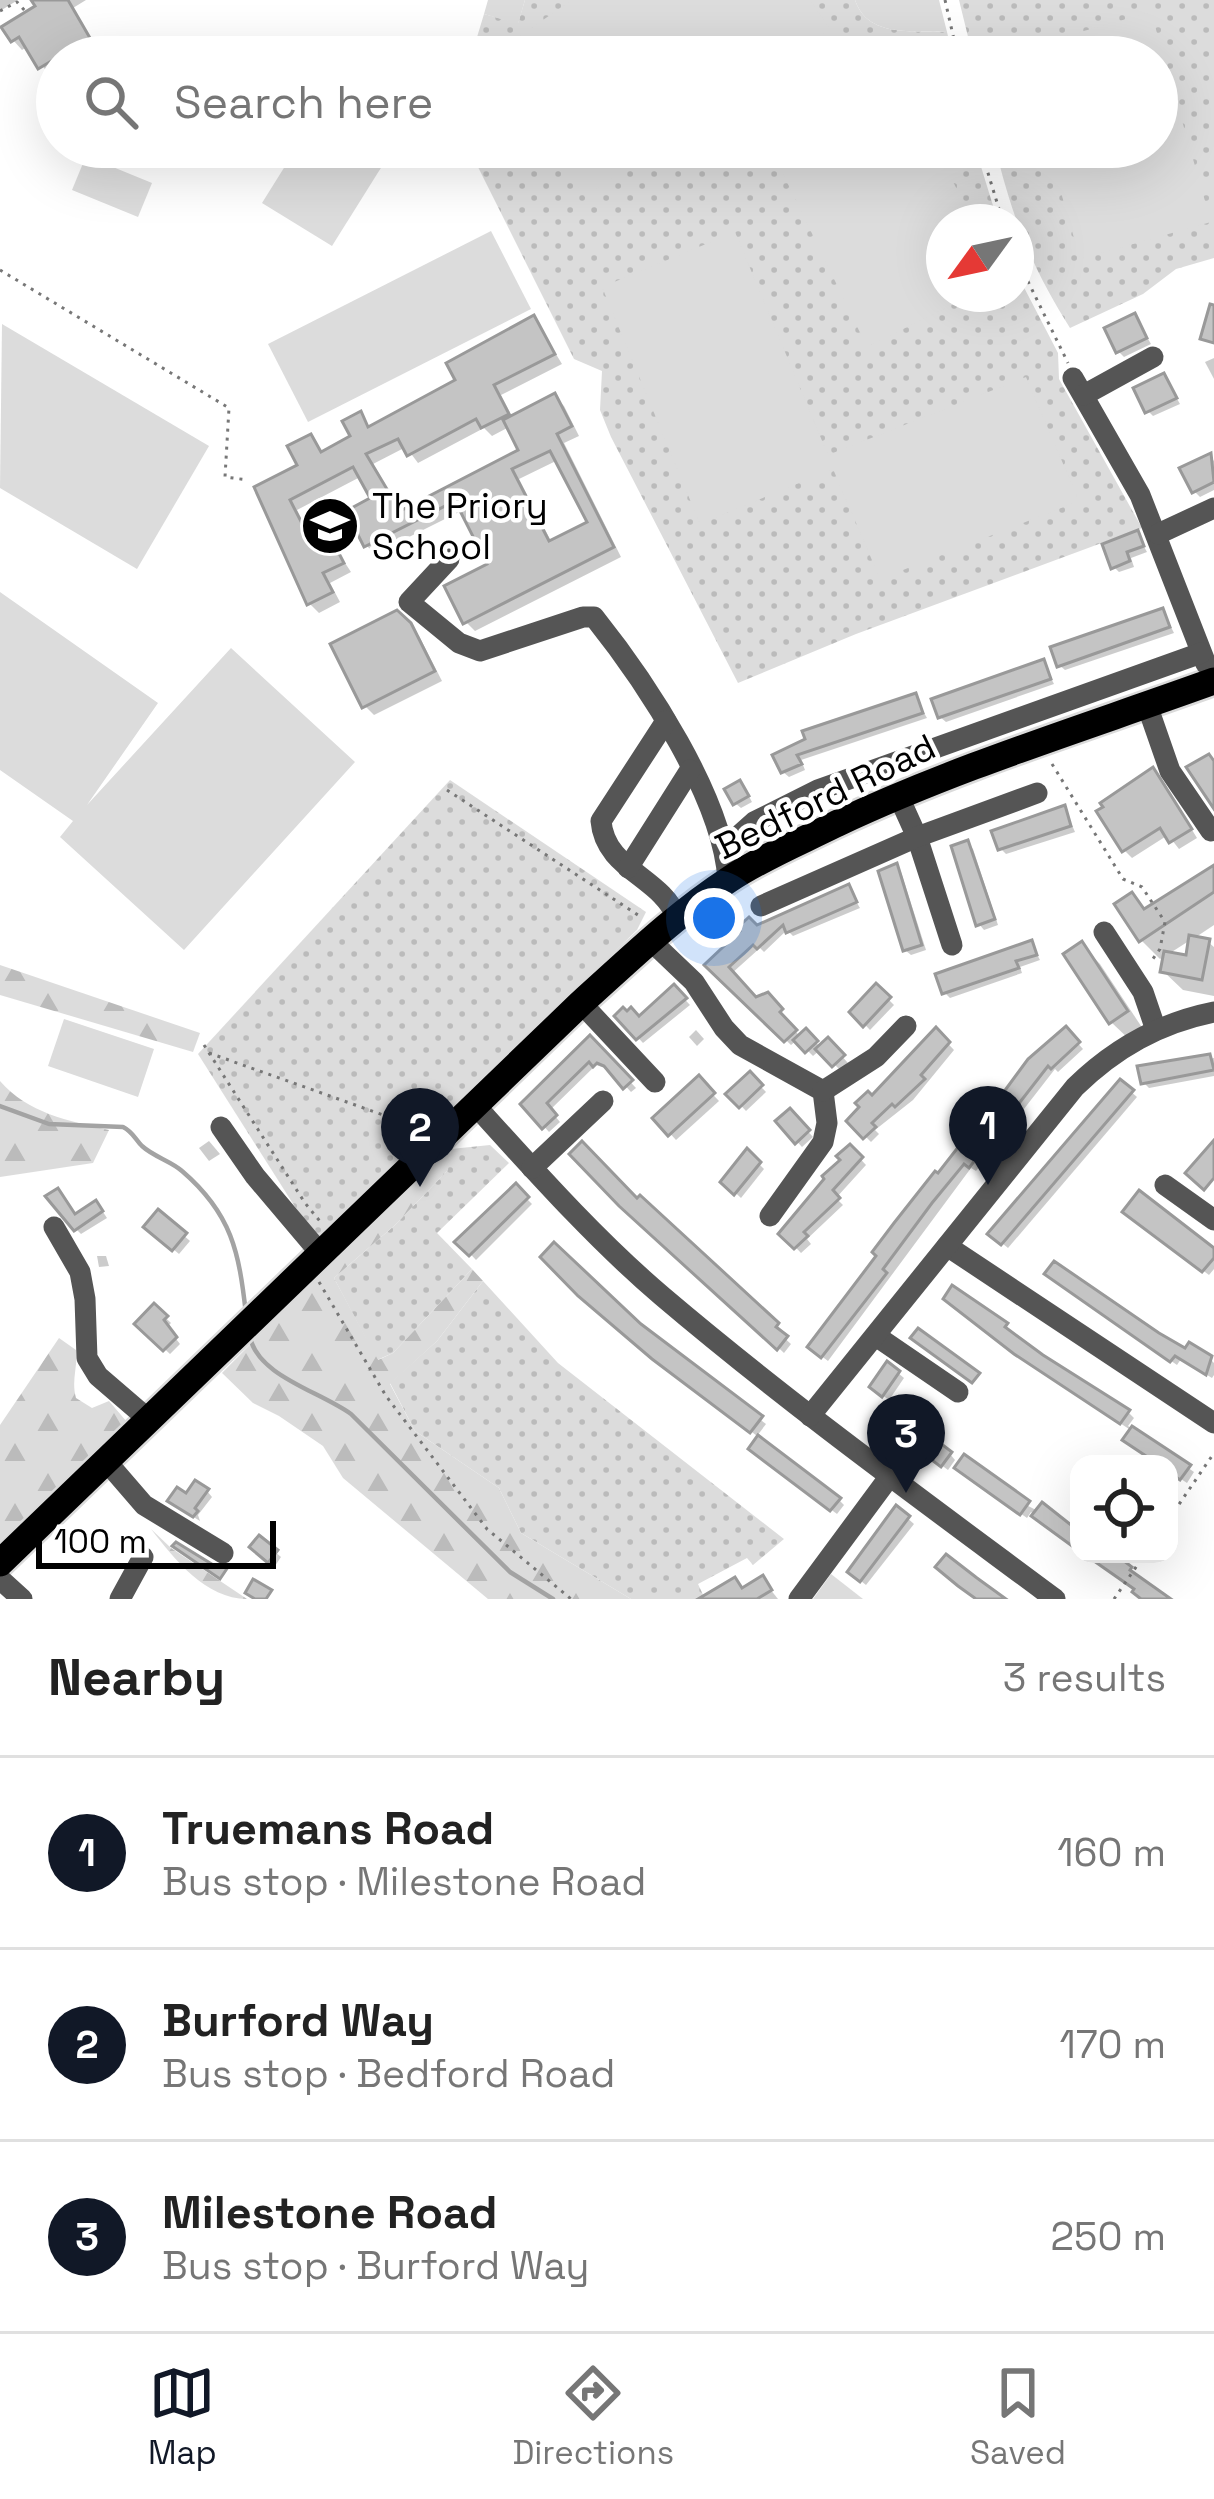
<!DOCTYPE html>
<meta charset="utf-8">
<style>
body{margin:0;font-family:"Space Grotesk",sans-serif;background:#f2f2f2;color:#222}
.controls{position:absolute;right:36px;bottom:36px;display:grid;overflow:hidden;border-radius:24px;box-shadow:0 12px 48px #0002}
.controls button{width:108px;height:108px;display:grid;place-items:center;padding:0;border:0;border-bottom:3px solid #e0e0e0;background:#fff;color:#222;font:60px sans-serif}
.compass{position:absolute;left:926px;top:204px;width:108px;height:108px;border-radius:50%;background:#fff;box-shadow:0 12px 48px #0002;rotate:237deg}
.scale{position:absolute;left:36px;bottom:30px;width:240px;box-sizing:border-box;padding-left:12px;border:6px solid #000;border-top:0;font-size:33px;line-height:42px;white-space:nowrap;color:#000;-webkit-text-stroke:9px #fff;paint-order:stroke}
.you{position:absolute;left:714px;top:918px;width:42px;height:42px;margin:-30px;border:9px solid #fff;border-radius:50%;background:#1a73e8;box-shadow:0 0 0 18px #1a73e833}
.badge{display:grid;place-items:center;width:78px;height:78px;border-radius:50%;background:#111827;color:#fff;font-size:39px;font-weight:700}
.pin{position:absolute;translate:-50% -99px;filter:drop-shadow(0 3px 6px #0008)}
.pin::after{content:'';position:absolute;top:63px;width:42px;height:36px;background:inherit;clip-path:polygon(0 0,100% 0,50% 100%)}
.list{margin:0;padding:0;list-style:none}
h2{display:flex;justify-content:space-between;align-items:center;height:156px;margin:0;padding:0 48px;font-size:51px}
h2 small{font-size:39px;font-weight:400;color:#767676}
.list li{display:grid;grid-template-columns:78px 1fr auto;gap:36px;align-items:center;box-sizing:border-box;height:192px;padding:0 48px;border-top:3px solid #e0e0e0}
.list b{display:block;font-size:45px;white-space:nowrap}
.list p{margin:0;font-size:39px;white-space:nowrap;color:#767676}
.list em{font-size:39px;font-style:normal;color:#767676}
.icon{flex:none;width:66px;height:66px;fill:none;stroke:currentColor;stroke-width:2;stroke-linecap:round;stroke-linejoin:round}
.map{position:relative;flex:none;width:1214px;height:1599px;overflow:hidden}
.search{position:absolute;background:#fff;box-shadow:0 12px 48px #0002;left:36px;right:36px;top:36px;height:132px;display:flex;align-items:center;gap:30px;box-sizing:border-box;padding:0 42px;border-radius:66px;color:#767676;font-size:45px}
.sheet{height:732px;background:#fff}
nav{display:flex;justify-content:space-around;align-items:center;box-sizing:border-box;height:168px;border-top:3px solid #e0e0e0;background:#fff;font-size:33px;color:#767676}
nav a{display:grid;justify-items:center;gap:6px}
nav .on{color:#111827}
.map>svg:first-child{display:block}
</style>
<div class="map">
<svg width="1214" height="1599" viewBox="0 0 1214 1599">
<defs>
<pattern id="grass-dots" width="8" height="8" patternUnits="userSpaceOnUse" patternTransform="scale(3)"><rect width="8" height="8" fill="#dcdcdc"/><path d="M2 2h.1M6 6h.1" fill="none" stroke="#bbb" stroke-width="1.8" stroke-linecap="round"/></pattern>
<pattern id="forest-firs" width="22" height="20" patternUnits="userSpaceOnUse" patternTransform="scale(3)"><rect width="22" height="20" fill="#dcdcdc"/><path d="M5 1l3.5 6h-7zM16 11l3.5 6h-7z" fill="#bbb"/></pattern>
</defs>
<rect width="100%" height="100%" fill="#fff"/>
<g fill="url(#grass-dots)">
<path d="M525 0H855C868 38 912 30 947 32L953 57H471L484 14 518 23Z"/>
<path d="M959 0H1214V258L1176 269 1143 294 1070 328C1030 264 1013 219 995 147H1157V57H973Z"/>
<path d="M468 147H975L998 222H944V294H1016V272L1058 353 1059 379 1142 528 856 634 738 683 611 437 600 410 602 371 574 359Z"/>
<path d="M450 780 646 912 637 930 316 1240 198 1054Z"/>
<path d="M490 1145 509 1163 437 1233 472 1269 393 1353 377 1360 334 1278 395 1225 447 1171 451 1149Z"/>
<path d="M483 1281 558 1363 784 1539 753 1565 747 1558 698 1584 705 1599H631L521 1533 499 1488 415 1431 390 1383 437 1341Z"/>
</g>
<g fill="url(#forest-firs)">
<path d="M0 965 200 1033 193 1052 0 995Z"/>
<path d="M0 1081C28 1113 68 1121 109 1130L93 1163 0 1177Z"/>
<path d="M451 1149 448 1170 395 1225 334 1278 378 1360 393 1353 472 1269 483 1281 437 1341 390 1384 415 1431 499 1488 521 1533 631 1599H488L343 1478 323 1446 279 1416 253 1403 222 1373 442 1150Z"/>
<path d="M59 1338 76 1350C78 1368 71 1380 76 1398L92 1408 109 1401 127 1422 0 1541V1425Z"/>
<path d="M151 1529 171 1548 247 1599C206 1599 174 1559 151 1529Z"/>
</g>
<g fill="#dcdcdc">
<path d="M488 0H525L518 24 484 14Z"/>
<path d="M572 0H810L830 29 789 57H489Z"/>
<path d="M855 0H939L947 32C912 30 868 38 855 0Z"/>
<path d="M1151 12 1211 222 1080 259 1048 147H1157V57H1023L1020 49Z"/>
<path d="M297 147H394L332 246 262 203Z"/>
<path d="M551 147H657L585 197Z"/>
<path d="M770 147H936L973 222H944V294H974L867 347Z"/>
<path d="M86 156 152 183 138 217 72 190Z"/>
<path d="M491 231 531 309 308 422 268 344Z"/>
<path d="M735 232 828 455 1026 377 1079 501 880 579 833 469 700 524 602 287Z"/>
<path d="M2 324 209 446 137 569 0 488Z"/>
<path d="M0 592 158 703 87 805 231 648 355 762 184 950 60 837 73 821 0 770Z"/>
<path d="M64 1019 154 1049 138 1097 48 1066Z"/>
<path d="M831 1574 863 1599H813Z"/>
</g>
<g fill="#0003" fill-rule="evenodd">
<path d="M0 0H18L0 11Z"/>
<path d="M35 0H86L73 8 97 48 81 57H57V72L50 76 28 46 22 50 13 40 39 8Z"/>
<path d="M1135 317 1151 344 1124 357 1119 352Z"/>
<path d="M534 318 562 364 501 395 513 418 555 397 564 406 579 436 564 443 621 557 475 631 466 622 491 565 463 510 375 554 366 545 374 500 362 476 297 510 315 545 328 537 351 572 330 583 340 602 319 613 310 604 258 489 301 466 311 437 324 454 355 437 360 415 371 428 460 381ZM509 427 522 451 402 513 373 464 406 447 418 463 484 428 492 436ZM558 460 591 524 552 543 519 479Z"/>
<path d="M1214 358V379L1205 362Z"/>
<path d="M1164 376 1180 404 1153 416 1148 411Z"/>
<path d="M1210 457 1214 461V490L1200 497 1194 491Z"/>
<path d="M1137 534 1147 552 1131 558 1134 567 1119 572 1114 567Z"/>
<path d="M1163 611 1174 633 1065 670 1059 665Z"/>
<path d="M396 614 419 636 442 681 374 715 365 706Z"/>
<path d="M1043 663 1054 684 946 722 940 717Z"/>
<path d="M915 697 927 718 801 760 805 770 789 777 783 772 776 756Z"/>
<path d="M1160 778 1197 838 1179 849 1168 835 1132 858 1124 850Z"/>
<path d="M745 789 752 802 741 808 735 803Z"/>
<path d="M1065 809 1075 832 1006 854 1000 848Z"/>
<path d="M967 844 973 849 998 925 984 930 979 924Z"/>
<path d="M896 867 901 872 926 950 911 955 905 950Z"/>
<path d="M1214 867V925L1193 939 1208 942 1214 947V996L1183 990 1163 971 1166 955 1160 959 1141 940 1132 896 1147 911ZM1192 939 1188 958 1167 955Z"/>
<path d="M848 888 860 908 793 936 787 930 764 952 760 948 731 974 755 1000 773 1001 800 1037 806 1032 821 1048 828 1041 848 1063 840 1070 820 1050 813 1056 797 1040 791 1045 708 965 757 929Z"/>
<path d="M1031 943 1040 960 1020 967 1022 973 950 998 944 992Z"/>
<path d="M1081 945 1100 964 1145 1032 1131 1041 1111 1022Z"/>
<path d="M876 987 894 1005 870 1030 853 1012Z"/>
<path d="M674 988 690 1005 643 1043 618 1016 639 1020Z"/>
<path d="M696 1030 704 1039 697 1046 689 1037Z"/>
<path d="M1066 1030 1083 1049 1058 1072 1055 1069 976 1171 971 1168 828 1361 816 1352 939 1177Z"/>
<path d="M936 1031 954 1050 913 1100 875 1130 879 1134 871 1142 850 1121Z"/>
<path d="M590 1039 636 1088 631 1092 611 1070 596 1065 550 1110 560 1122 549 1132 524 1104Z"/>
<path d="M1214 1058V1076L1149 1088 1143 1082 1141 1069Z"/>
<path d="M750 1075 766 1092 746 1111 730 1094Z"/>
<path d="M699 1080 719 1101 676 1140 656 1118Z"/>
<path d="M1121 1083 1137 1097 1008 1248 991 1234Z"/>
<path d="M790 1112 813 1137 802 1147 779 1122Z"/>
<path d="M209 1141 220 1154 209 1161 199 1148Z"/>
<path d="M850 1148 866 1165 836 1198 843 1205 807 1239 811 1244 801 1253 783 1234Z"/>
<path d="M747 1152 764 1169 741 1198 724 1182Z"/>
<path d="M573 1154 637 1203 640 1199 783 1331 780 1334 791 1344 784 1353Z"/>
<path d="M516 1188 532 1204 476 1260 459 1242Z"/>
<path d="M101 1209 107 1218 81 1234 76 1229V1217Z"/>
<path d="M158 1213 190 1241 179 1254 147 1227Z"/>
<path d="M1132 1217 1214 1252V1269L1209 1275Z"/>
<path d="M97 1256H106L109 1266 99 1267Z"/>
<path d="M1053 1279 1186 1352 1210 1359 1214 1363V1375L1212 1378 1181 1359 1177 1365Z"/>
<path d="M947 1299 1006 1326 1009 1334 1128 1412 1134 1418 1128 1426 1194 1472 1187 1483 1169 1471V1464H1159L1132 1431 1023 1359Z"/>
<path d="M154 1307 171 1323 167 1327 180 1344 170 1354 138 1324Z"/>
<path d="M618 1327H639L766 1424 757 1436Z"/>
<path d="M898 1373 904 1378 889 1400 878 1392Z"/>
<path d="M896 1431 950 1454 955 1460 948 1470Z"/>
<path d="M757 1454 839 1500 844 1505 837 1514Z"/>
<path d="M964 1473 1079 1532V1549L1031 1512 1027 1518Z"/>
<path d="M207 1491 212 1497 198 1515 200 1521 176 1506 186 1498Z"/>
<path d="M897 1509 914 1524 866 1585 856 1577Z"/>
<path d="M260 1539 281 1557 275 1566 258 1553Z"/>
<path d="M762 1579 778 1599H719Z"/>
</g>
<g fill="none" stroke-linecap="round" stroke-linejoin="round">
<g stroke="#a3a3a3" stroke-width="4.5">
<path d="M0 1106 49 1124 123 1127C133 1132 135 1139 142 1146 154 1157 171 1161 182 1171 232 1214 239 1252 246 1314"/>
<path d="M250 1337C258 1376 319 1391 351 1414L510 1572 553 1599"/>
</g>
</g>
<g fill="#c4c4c4" stroke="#999" stroke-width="3" fill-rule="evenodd">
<path d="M31 0H68L90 38 38 69 19 37 11 42 1 27 35 6Z"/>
<path d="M1210 304 1214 305V343L1200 339Z"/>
<path d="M1135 313 1147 338 1116 353 1104 328Z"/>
<path d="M534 315 555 354 494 385 509 414 481 428 476 419 407 456 398 439 366 454 400 511 518 450 503 420 555 393 572 426 557 434 614 547 463 624 444 586 487 564 455 501 364 547 346 511 370 498 353 467 290 500 312 543 329 534 344 563 323 573 333 592 307 605 254 487 297 465 287 446 311 434 321 452 350 436 342 421 361 411 368 427 455 380 446 363ZM550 451 587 522 549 541 512 469Z"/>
<path d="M1164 373 1177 398 1145 413 1133 388Z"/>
<path d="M1211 453 1214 482 1192 493 1179 468Z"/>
<path d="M1138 530 1144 546 1127 552 1130 561 1111 569 1102 544Z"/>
<path d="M1163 608 1170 627 1057 667 1050 647Z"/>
<path d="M397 610 411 623 435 671 362 708 330 644Z"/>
<path d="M1044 659 1051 679 938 718 931 699Z"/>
<path d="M916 693 923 713 797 755 802 764 781 773 772 755 805 739 802 731Z"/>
<path d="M1209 754 1214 761V809L1186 767Z"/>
<path d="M1153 767 1192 829 1169 843 1160 828 1122 852 1096 811 1103 807 1100 803Z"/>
<path d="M740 780 749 796 733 805 724 789Z"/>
<path d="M1065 805 1071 826 998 850 991 831Z"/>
<path d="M968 840 995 919 976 926 951 846Z"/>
<path d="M897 863 922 945 903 951 878 871Z"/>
<path d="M1214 865V892L1139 942 1114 904 1132 892 1144 909Z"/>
<path d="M849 884 857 902 786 933 783 925 757 949 753 945 729 967 756 997 768 992 783 1009 780 1012 797 1030 784 1042 704 965 740 931 737 928 749 917 757 925Z"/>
<path d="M1189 935 1210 939 1202 980 1160 972 1164 951 1186 955Z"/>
<path d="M1032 940 1037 955 1016 961 1019 968 942 994 935 974Z"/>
<path d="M1082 941 1128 1011 1109 1024 1063 954Z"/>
<path d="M876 983 891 997 863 1027 849 1012Z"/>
<path d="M674 984 687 998 636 1040 614 1016 623 1007 627 1011 631 1007 639 1016Z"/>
<path d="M1066 1026 1080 1042 1051 1069 1048 1066 969 1168 964 1164 932 1203 883 1269 887 1273 821 1358 807 1347 876 1256 872 1252 894 1223 935 1171 938 1173 970 1132 973 1134 1028 1059Z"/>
<path d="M936 1027 950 1042 921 1075 925 1079 895 1107 892 1104 872 1123 876 1127 863 1139 846 1121 859 1107 855 1103 868 1091 872 1095Z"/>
<path d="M806 1028 818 1041 805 1053 793 1040Z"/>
<path d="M590 1035 633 1080 623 1089 604 1066 597 1063 593 1067 589 1062 547 1103 557 1115 542 1129 520 1104Z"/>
<path d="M828 1037 845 1055 832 1067 815 1049Z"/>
<path d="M1210 1054 1214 1070 1141 1084 1137 1066Z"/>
<path d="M750 1071 763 1085 739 1108 725 1094Z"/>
<path d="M699 1075 715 1093 668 1136 652 1118Z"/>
<path d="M1120 1079 1134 1090 1001 1245 987 1234Z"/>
<path d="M790 1108 810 1130 795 1144 775 1121Z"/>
<path d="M1214 1140V1178L1204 1190 1185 1173Z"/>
<path d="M582 1141 637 1198 640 1195 779 1323 776 1327 788 1336 777 1350 619 1206 569 1154Z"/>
<path d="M850 1144 863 1157 833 1190 840 1198 804 1232 808 1236 794 1249 778 1234 824 1179 822 1176 840 1160 836 1156Z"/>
<path d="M747 1148 761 1162 734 1195 720 1182Z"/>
<path d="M516 1183 529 1197 469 1256 454 1242Z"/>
<path d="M58 1188 75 1214 96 1200 103 1211 74 1231 45 1196Z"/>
<path d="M1139 1190 1214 1248V1258L1202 1272 1122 1212Z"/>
<path d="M158 1209 187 1233 172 1251 143 1227Z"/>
<path d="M554 1242 641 1324 763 1416 750 1433 652 1359 578 1296 540 1257Z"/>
<path d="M1054 1261 1159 1333 1185 1348 1189 1342 1212 1356 1206 1375 1175 1356 1170 1362 1044 1274Z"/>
<path d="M952 1285 1008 1323 1005 1327 1043 1355 1130 1410 1120 1424 1014 1354 943 1299Z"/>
<path d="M154 1303 168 1316 164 1320 177 1337 163 1351 134 1324Z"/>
<path d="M918 1328 980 1373 972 1383 910 1338Z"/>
<path d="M887 1361 900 1371 882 1397 869 1387Z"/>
<path d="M898 1411 952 1452 941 1467 887 1426Z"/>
<path d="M1132 1426 1191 1465 1180 1480 1169 1472V1464H1158L1122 1440Z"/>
<path d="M758 1435 841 1498 830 1511 748 1449Z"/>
<path d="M964 1454 1030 1501 1020 1515 954 1468Z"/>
<path d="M195 1480 209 1489 195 1508 198 1511 193 1517 167 1501 177 1487 186 1493Z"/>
<path d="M1042 1502 1071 1525 1079 1515V1551L1031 1516Z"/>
<path d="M896 1505 910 1516 860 1582 847 1572Z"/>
<path d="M259 1535 278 1550 268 1563 249 1547Z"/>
<path d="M176 1542 215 1566 228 1567 220 1579 172 1546Z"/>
<path d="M946 1554 977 1578 1006 1599H976L958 1586 935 1567Z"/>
<path d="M1084 1554H1115L1132 1567 1130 1570 1171 1599H1141L1132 1592 1134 1589Z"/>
<path d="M763 1575 772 1590 757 1599H698L735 1577 742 1588Z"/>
<path d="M253 1579 272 1590 266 1599H255L245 1593Z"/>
</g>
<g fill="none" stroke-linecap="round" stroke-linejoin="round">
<defs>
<path id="major" d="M0 1563 581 1003C629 960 676 914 730 879 763 857 800 842 836 824 959 766 1087 727 1214 681"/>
</defs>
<use href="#major" stroke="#dbdbdb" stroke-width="32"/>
<g stroke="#777" stroke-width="3" stroke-dasharray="3 6" stroke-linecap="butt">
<path d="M945 0 958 57"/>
<path d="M0 11 17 2 26 12"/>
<path d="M980 147 1003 222"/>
<path d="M1016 257 1068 363"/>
<path d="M0 270 229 408 225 477 248 480"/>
<path d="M1052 764 1123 879 1142 887 1165 922 1160 949 1150 963"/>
<path d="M447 790 641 917"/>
<path d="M204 1045 305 1203 323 1225"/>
<path d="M209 1053 403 1122 413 1132"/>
<path d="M319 1282 386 1396 487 1529 571 1599"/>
<path d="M1169 1519 1214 1453"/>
<path d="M1114 1599 1145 1554"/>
</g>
<g stroke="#555" stroke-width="21">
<path d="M1073 378 1140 495 1206 664"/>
<path d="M1084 395 1153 357"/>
<path d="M1158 534 1214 508"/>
<path d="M449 559 409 602 459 643 480 651 583 617H594C646 682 723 798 728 880"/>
<path d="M1147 705 1170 771 1211 831 1214 829"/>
<path d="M666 721 601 821C605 870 662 877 677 918"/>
<path d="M898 795 917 837 952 945"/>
<path d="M726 847 754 822 818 790 1201 653"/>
<path d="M628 868 690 770"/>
<path d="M761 906 917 837 1037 793"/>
<path d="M1104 932 1143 992 1156 1030"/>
<path d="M651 941 694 982 724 1028 740 1045 823 1091 827 1123 823 1142 770 1216"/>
<path d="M581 1003 655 1082"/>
<path d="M823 1091 876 1057 906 1026"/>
<path d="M475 1105C534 1170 595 1239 662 1296 788 1403 922 1500 1055 1599"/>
<path d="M221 1127 255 1176 321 1254"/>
<path d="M532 1168 603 1101"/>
<path d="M1165 1185 1214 1220"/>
<path d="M54 1227 80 1272 85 1299 87 1358 98 1376 148 1419"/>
<path d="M947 1246 1214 1423"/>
<path d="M876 1336 958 1392"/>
<path d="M810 1416 1075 1087C1115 1048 1159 1023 1214 1012"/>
<path d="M106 1461 144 1505 223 1553"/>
<path d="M0 1579 22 1599"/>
<path d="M120 1599 143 1557"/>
<path d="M799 1599 890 1476"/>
</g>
<use href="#major" stroke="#000" stroke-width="27"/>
</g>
<defs>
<symbol id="school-disc" viewBox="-11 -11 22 22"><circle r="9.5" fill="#000" stroke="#fff"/><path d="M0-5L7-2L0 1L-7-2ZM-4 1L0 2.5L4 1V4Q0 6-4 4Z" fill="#fff"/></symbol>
</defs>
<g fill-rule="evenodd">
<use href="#school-disc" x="297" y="493" width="66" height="66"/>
</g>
<g text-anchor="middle" stroke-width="9" stroke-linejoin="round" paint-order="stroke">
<g font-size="36" fill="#000" stroke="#fff" text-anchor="start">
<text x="372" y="518">The Priory<tspan x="372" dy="41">School</tspan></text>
</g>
<g font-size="36" fill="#000" stroke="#fff">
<text transform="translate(825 796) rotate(-26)" y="13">Bedford Road</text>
</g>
</g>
</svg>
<div class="controls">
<button><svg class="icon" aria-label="locate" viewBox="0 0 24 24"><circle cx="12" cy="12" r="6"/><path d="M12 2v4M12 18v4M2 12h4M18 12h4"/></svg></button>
</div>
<svg class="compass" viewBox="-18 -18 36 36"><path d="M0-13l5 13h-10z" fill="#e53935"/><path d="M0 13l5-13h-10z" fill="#767676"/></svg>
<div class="scale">100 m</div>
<div class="you"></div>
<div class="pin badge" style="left:988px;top:1185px">1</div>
<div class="pin badge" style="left:420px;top:1187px">2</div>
<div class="pin badge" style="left:906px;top:1493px">3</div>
<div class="search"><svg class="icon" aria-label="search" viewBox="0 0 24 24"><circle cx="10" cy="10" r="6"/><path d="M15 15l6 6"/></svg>Search here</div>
</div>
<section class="sheet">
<h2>Nearby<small>3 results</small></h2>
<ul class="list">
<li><span class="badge">1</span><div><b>Truemans Road</b><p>Bus stop · Milestone Road</p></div><em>160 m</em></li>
<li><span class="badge">2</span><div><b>Burford Way</b><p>Bus stop · Bedford Road</p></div><em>170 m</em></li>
<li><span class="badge">3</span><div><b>Milestone Road</b><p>Bus stop · Burford Way</p></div><em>250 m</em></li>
</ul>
</section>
<nav>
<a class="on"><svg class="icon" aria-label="map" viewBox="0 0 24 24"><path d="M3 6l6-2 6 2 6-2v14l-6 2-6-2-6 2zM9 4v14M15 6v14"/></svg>Map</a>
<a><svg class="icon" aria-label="directions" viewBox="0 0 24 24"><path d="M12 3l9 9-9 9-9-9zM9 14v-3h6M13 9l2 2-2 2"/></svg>Directions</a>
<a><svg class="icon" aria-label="saved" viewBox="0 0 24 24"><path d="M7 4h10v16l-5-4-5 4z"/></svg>Saved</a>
</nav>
